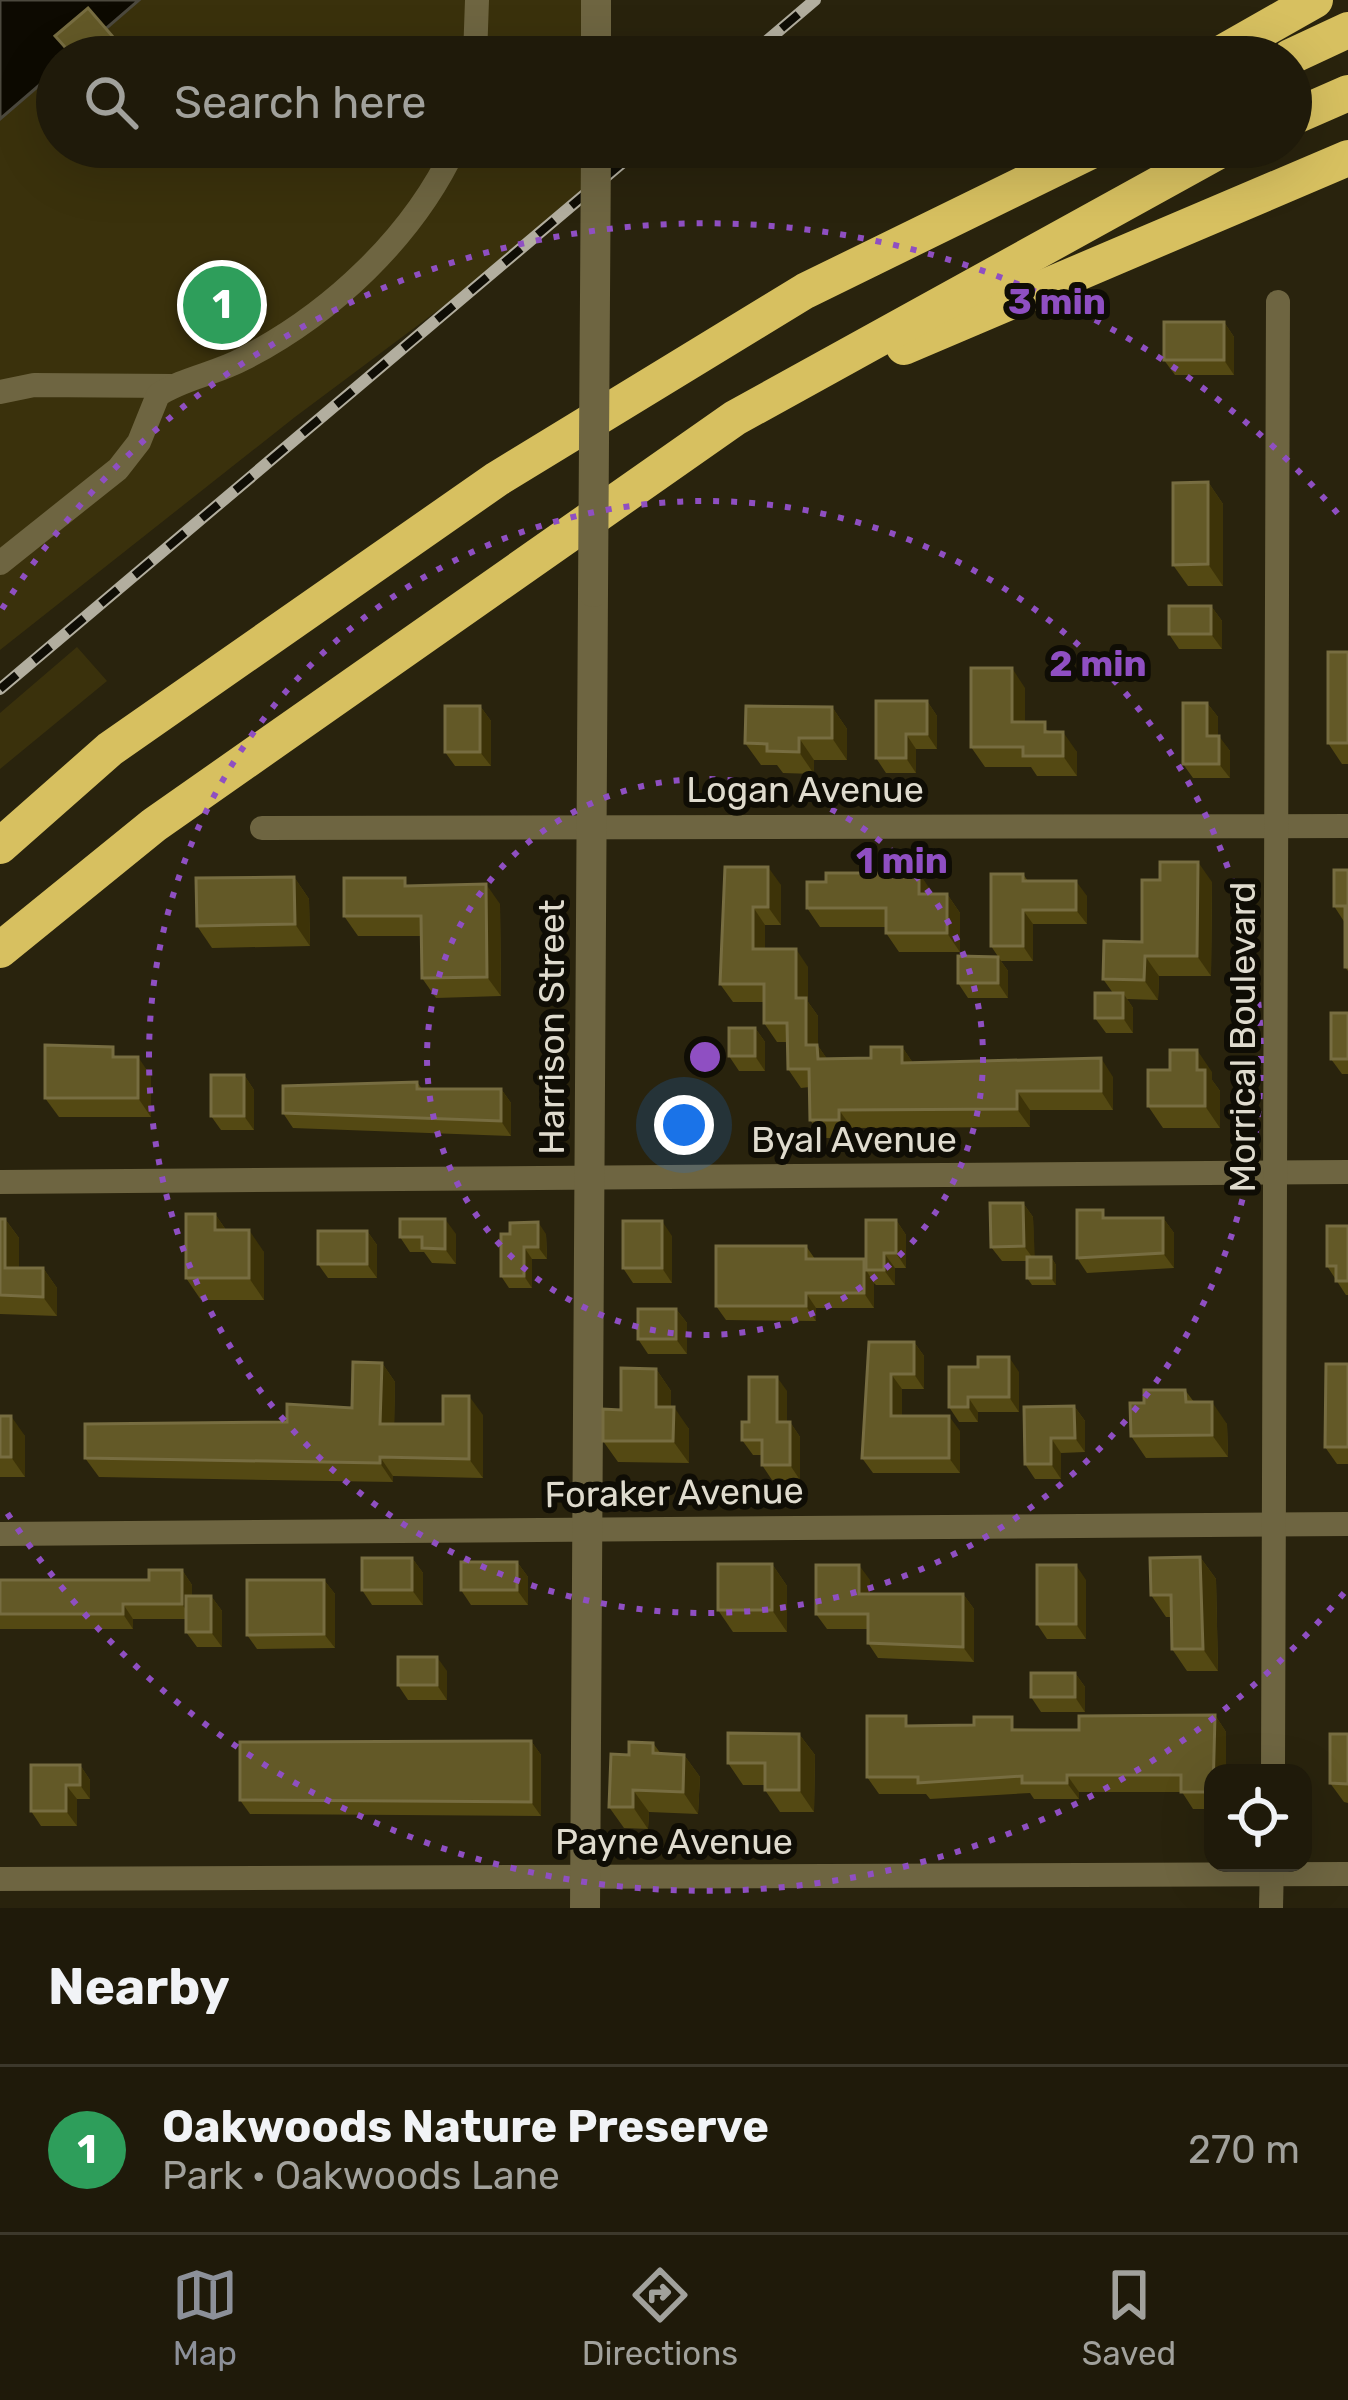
<!DOCTYPE html>
<meta charset="utf-8">
<style>
body{margin:0;font-family:Rubik,sans-serif;background:#2c2718;color:#f1f3f6}
.controls{position:absolute;right:36px;bottom:36px;display:grid;overflow:hidden;border-radius:24px;box-shadow:0 12px 48px #0002}
.controls button{width:108px;height:108px;display:grid;place-items:center;padding:0;border:0;border-bottom:3px solid #3c382b;background:#1f1a0a;color:#f1f3f6;font:60px sans-serif}
.you{position:absolute;left:684px;top:1125px;width:42px;height:42px;margin:-30px;border:9px solid #fff;border-radius:50%;background:#1a73e8;box-shadow:0 0 0 18px #1a73e833}
.badge{display:grid;place-items:center;width:78px;height:78px;border-radius:50%;background:#8c9099;color:#fff;font-size:39px;font-weight:700}
.pin{position:absolute;translate:-50% -50%;border:6px solid #fff;box-shadow:0 3px 12px #0006}
.list{margin:0;padding:0;list-style:none}
h2{display:flex;justify-content:space-between;align-items:center;height:156px;margin:0;padding:0 48px;font-size:51px}
h2 small{font-size:39px;font-weight:400;color:#a1a19c}
.list li{display:grid;grid-template-columns:78px 1fr auto;gap:36px;align-items:center;box-sizing:border-box;height:168px;padding:0 48px;border-top:3px solid #3c382b}
.list b{display:block;font-size:45px;white-space:nowrap}
.list p{margin:0;font-size:39px;white-space:nowrap;color:#a1a19c}
.list em{font-size:39px;font-style:normal;color:#a1a19c}
.icon{flex:none;width:66px;height:66px;fill:none;stroke:currentColor;stroke-width:2;stroke-linecap:round;stroke-linejoin:round}
.map{position:relative;flex:none;width:1348px;height:1908px;overflow:hidden}
.search{position:absolute;background:#1f1a0a;box-shadow:0 12px 48px #0002;left:36px;right:36px;top:36px;height:132px;display:flex;align-items:center;gap:30px;box-sizing:border-box;padding:0 42px;border-radius:66px;color:#a1a19c;font-size:45px}
.sheet{height:324px;background:#1f1a0a}
nav{display:flex;justify-content:space-around;align-items:center;box-sizing:border-box;height:168px;border-top:3px solid #3c382b;background:#1f1a0a;font-size:33px;color:#a1a19c}
nav a{display:grid;justify-items:center;gap:6px}
nav .on{color:#8c9099}
.map>svg:first-child{display:block}
</style>
<div class="map">
<svg width="1348" height="1908" viewBox="0 0 1348 1908">
<rect width="100%" height="100%" fill="#29230d"/>
<g fill="#3a310c">
<path d="M0 0H596V57H57V147H596L595 193 295 417 0 650Z"/>
<path d="M77 647 107 681 0 769V713Z"/>
</g>
<path fill="#0d0a01" stroke="#4c493e" stroke-width="3" d="M0 0H139L73 57H57V70L0 119Z"/>
<g fill="none" stroke-linecap="round" stroke-linejoin="round">
<g stroke="#6e6541" stroke-width="24">
<path d="M475 57 477 0"/>
<path d="M0 392 34 385 172 386"/>
<path d="M0 563 118 469 139 442 158 395C184 378 215 374 243 359 331 314 413 237 455 147"/>
<path d="M262 828 1348 826"/>
<path d="M0 1182 1348 1172"/>
<path d="M0 1534 1348 1524"/>
<path d="M1273 1773 1278 302"/>
<path d="M0 1879 1348 1874"/>
<path d="M1271 1908 1272 1863"/>
</g>
<g stroke="#6e6541" stroke-width="30">
<path d="M596 57V0"/>
<path d="M585 1908 593 592"/>
</g>
<g stroke="#d7c060" stroke-width="36">
<path d="M1215 57 1315 0"/>
<path d="M1290 57 1348 30"/>
<path d="M1291 118 1348 93"/>
<path d="M904 347 1348 158"/>
<path d="M0 846 110 749 497 479 805 291 1099 147"/>
<path d="M0 950 154 825 735 418 1226 147"/>
</g>
<defs>
<g id="rail">
<path d="M748 57 815 0"/>
<path d="M0 689 641 147"/>
</g>
</defs>
<use href="#rail" stroke="#b2ae9f" stroke-width="12"/>
<use href="#rail" stroke="#0f0d05" stroke-width="8" stroke-dasharray="22" stroke-linecap="butt"/>
<path stroke="#6e6541" stroke-width="30" d="M593 592 596 147"/>
</g>
<g fill="#544913">
<path d="M55 36 114 38 124 53 120 57H71Z"/>
<path d="M1224 322 1234 337V375H1175L1164 360Z"/>
<path d="M1208 482 1223 504V586H1188L1173 565Z"/>
<path d="M1211 606 1222 621V649H1179L1169 634Z"/>
<path d="M1348 652V764H1342L1328 743Z"/>
<path d="M1025 688V722L1052 732 1077 752V776H1037L1031 767H985L971 747Z"/>
<path d="M927 701 937 716V749H916V773H886L876 758Z"/>
<path d="M1207 703 1218 717V736L1230 751V778H1193L1183 764Z"/>
<path d="M480 706 491 721V766H455L445 752Z"/>
<path d="M832 707 847 729V760H814V774L783 773 777 765H761L745 743Z"/>
<path d="M725 867 781 885V925H765V949L808 967V1002L818 1016V1046L827 1059 871 1058 902 1047 913 1063 1113 1077V1110H1030V1127L852 1128V1138H823L810 1120V1087L801 1088 788 1069V1042H777L764 1023V1002H733L720 984Z"/>
<path d="M1348 870V971L1345 967V923L1334 906Z"/>
<path d="M919 873 932 894H947L960 913V952H899L886 933V927H820L807 908 826 882Z"/>
<path d="M1023 874 1028 881 1087 896V924H1033V961H1001L991 946Z"/>
<path d="M294 877 309 899 310 946 212 948 197 926Z"/>
<path d="M1212 882 1211 976H1159L1158 1000 1127 999 1133 1008V1033H1106L1095 1018 1113 993 1103 979 1142 942Z"/>
<path d="M410 886 500 904 501 996 436 998 422 978 421 936H358L344 916Z"/>
<path d="M998 957 1008 971V998H968L958 983Z"/>
<path d="M1348 1013V1074H1342L1331 1059Z"/>
<path d="M755 1028 765 1042V1071H739L729 1056Z"/>
<path d="M120 1057 151 1076V1117H59L45 1098Z"/>
<path d="M1212 1072V1080L1220 1091V1128H1163L1148 1106Z"/>
<path d="M244 1075 254 1090V1130H221L211 1116Z"/>
<path d="M417 1082 422 1089H501L511 1103V1136L293 1128 283 1113Z"/>
<path d="M1023 1203 1033 1217 1034 1257H1051L1056 1265V1285H1032L1027 1278V1261H1002L991 1247Z"/>
<path d="M215 1214 226 1230 264 1252V1300H201L186 1278Z"/>
<path d="M1163 1218 1174 1233V1268L1087 1273 1077 1258Z"/>
<path d="M0 1219H5L19 1238V1268H43L57 1288V1316L0 1314Z"/>
<path d="M896 1220 906 1235V1268H895V1285H876L874 1283V1308H816V1321L726 1320 716 1306 806 1246 815 1259 866 1261Z"/>
<path d="M1348 1226V1295H1346L1327 1266Z"/>
<path d="M367 1231 377 1245V1278H328L318 1264Z"/>
<path d="M456 1234V1264L432 1263 424 1252H410L400 1237Z"/>
<path d="M510 1234H546L547 1259H532V1288H509L501 1276Z"/>
<path d="M672 1236V1283H633L623 1268Z"/>
<path d="M676 1309 687 1323V1354H648L638 1339Z"/>
<path d="M869 1342H914L924 1356V1389H902V1416L960 1431V1473H873L862 1458Z"/>
<path d="M382 1363 395 1382 394 1424H443L483 1415V1478L393 1476V1482L99 1477 85 1458 287 1422 352 1408Z"/>
<path d="M1348 1364V1464H1337L1325 1447Z"/>
<path d="M656 1369 671 1391V1407L689 1429V1463L618 1462 603 1441 621 1410Z"/>
<path d="M1019 1372V1412H978V1422H959L949 1407Z"/>
<path d="M1185 1390 1194 1402 1227 1424 1228 1457 1146 1458 1131 1436 1144 1403Z"/>
<path d="M787 1391V1422H790L800 1437V1480H772L762 1465V1455H753L742 1440 749 1422Z"/>
<path d="M1074 1406 1085 1421V1452L1061 1453V1479H1035L1025 1464Z"/>
<path d="M0 1416 25 1436V1477H0Z"/>
<path d="M1200 1557 1216 1579 1218 1671H1187L1172 1649V1617H1166L1151 1595Z"/>
<path d="M412 1558 423 1573V1605H372L362 1590Z"/>
<path d="M517 1562 528 1577V1605H471L461 1590Z"/>
<path d="M772 1564 787 1586V1632H733L718 1610Z"/>
<path d="M182 1570 192 1585V1596H211L222 1611V1647H197L186 1632V1619H133V1629H0V1580H149Z"/>
<path d="M324 1580 335 1594V1648L257 1649 247 1635Z"/>
<path d="M870 1580V1594H963L974 1609V1662L878 1658 868 1643V1629H827L816 1614Z"/>
<path d="M1086 1580V1639H1047L1037 1624Z"/>
<path d="M447 1671V1700H408L398 1685Z"/>
<path d="M1075 1673 1085 1687V1712H1041L1031 1697Z"/>
<path d="M1215 1715 1226 1732V1773H1213V1809H1193L1182 1792H1079V1799H1034L1030 1793 930 1799 926 1794H879L867 1777 913 1726 1079 1730Z"/>
<path d="M799 1734 815 1755 814 1812H780L765 1790V1785H743L728 1763Z"/>
<path d="M1348 1734V1803L1344 1802 1330 1783Z"/>
<path d="M531 1741 541 1755V1816L250 1814 240 1800Z"/>
<path d="M653 1743 661 1754 684 1755 700 1777 698 1814 649 1812 648 1829 624 1828 609 1807 629 1755Z"/>
<path d="M80 1765 90 1780V1799H77V1826H41L31 1811Z"/>
</g>
<g fill="#3d3308">
<path d="M1224 322 1234 337V375L1224 360Z"/>
<path d="M1208 482 1223 504V586L1208 564Z"/>
<path d="M1211 606 1222 621V649L1211 634Z"/>
<path d="M1012 668 1025 688V742L1012 722Z"/>
<path d="M927 701 937 716V749L927 734Z"/>
<path d="M1207 703 1218 717V751L1207 736Z"/>
<path d="M480 706 491 721V766L480 752Z"/>
<path d="M832 707 847 729V760L832 738Z"/>
<path d="M1063 732 1077 752V776L1063 756Z"/>
<path d="M906 734 916 749V773L906 758Z"/>
<path d="M1219 736 1230 751V778L1219 764Z"/>
<path d="M799 738 814 760V774L799 752Z"/>
<path d="M1198 862 1212 882 1211 976 1197 956Z"/>
<path d="M768 867 781 885V925L768 907Z"/>
<path d="M919 873 932 892V913L919 894Z"/>
<path d="M294 877 309 899 310 946 295 924Z"/>
<path d="M1076 881 1087 896V924L1076 910Z"/>
<path d="M486 884 500 904 501 996 487 977Z"/>
<path d="M947 894 960 913V952L947 933Z"/>
<path d="M753 907 765 925V967L753 949Z"/>
<path d="M1023 910 1033 924V961L1023 946Z"/>
<path d="M796 949 808 967V1002L818 1016V1046L830 1063V1077L806 1045 796 998Z"/>
<path d="M1145 956 1159 976 1158 1000 1144 980Z"/>
<path d="M998 957 1008 971V998L998 983Z"/>
<path d="M1123 993 1133 1008V1033L1123 1018Z"/>
<path d="M755 1028 765 1042V1071L755 1056Z"/>
<path d="M902 1047 915 1066 902 1063Z"/>
<path d="M1197 1050 1212 1072V1080L1220 1091V1128L1205 1106 1197 1070Z"/>
<path d="M138 1057 151 1076V1117L138 1098Z"/>
<path d="M1101 1058 1113 1077V1110L1101 1091Z"/>
<path d="M244 1075 254 1090V1130L244 1116Z"/>
<path d="M501 1089 511 1103V1136L501 1121Z"/>
<path d="M1017 1091 1030 1110V1127L1017 1109Z"/>
<path d="M839 1110 852 1128V1138L839 1120Z"/>
<path d="M1023 1203 1033 1217 1035 1261 1024 1246Z"/>
<path d="M215 1214 230 1236 215 1230Z"/>
<path d="M1163 1218 1174 1233V1268L1163 1253Z"/>
<path d="M5 1219 19 1238V1288L5 1268Z"/>
<path d="M445 1219 456 1234V1264L445 1249Z"/>
<path d="M896 1220 906 1235V1268L896 1253Z"/>
<path d="M662 1221 672 1236V1283L662 1268Z"/>
<path d="M538 1222 546 1234 547 1259 538 1247Z"/>
<path d="M249 1230 264 1252V1300L249 1278Z"/>
<path d="M367 1231 377 1245V1278L367 1264Z"/>
<path d="M524 1247 532 1259V1288L524 1276Z"/>
<path d="M884 1253 895 1268V1285L884 1270Z"/>
<path d="M1051 1257 1056 1265V1285L1051 1278Z"/>
<path d="M864 1259 866 1270 874 1283V1308L864 1293Z"/>
<path d="M43 1268 57 1288V1316L43 1297Z"/>
<path d="M806 1293 816 1308V1321L806 1306Z"/>
<path d="M676 1309 687 1323V1354L676 1339Z"/>
<path d="M914 1342 924 1356V1389L914 1374Z"/>
<path d="M1009 1357 1019 1372V1412L1009 1397Z"/>
<path d="M382 1363 395 1382 394 1443 380 1424Z"/>
<path d="M656 1369 671 1391V1428L656 1407Z"/>
<path d="M891 1374 902 1389V1431L891 1416Z"/>
<path d="M777 1377 787 1391V1437L777 1422Z"/>
<path d="M469 1396 483 1415V1478L469 1459Z"/>
<path d="M968 1397 978 1412V1422L968 1407Z"/>
<path d="M1212 1402 1227 1424 1228 1457 1212 1435Z"/>
<path d="M1074 1406 1085 1421V1452L1075 1438Z"/>
<path d="M674 1407 689 1429V1463L673 1441Z"/>
<path d="M11 1416 25 1436V1477L11 1457Z"/>
<path d="M949 1416 960 1431V1473L949 1458Z"/>
<path d="M790 1422 800 1437V1480L790 1465Z"/>
<path d="M1051 1438 1061 1453V1479L1051 1464Z"/>
<path d="M380 1457 393 1476V1482L380 1463Z"/>
<path d="M1200 1557 1216 1579 1218 1671 1203 1649Z"/>
<path d="M412 1558 423 1573V1605L412 1590Z"/>
<path d="M517 1562 528 1577V1605L517 1590Z"/>
<path d="M772 1564 787 1586V1632L772 1610Z"/>
<path d="M859 1565 870 1580V1609L859 1594Z"/>
<path d="M1076 1565 1086 1580V1639L1076 1624Z"/>
<path d="M182 1570 192 1585V1619L182 1604Z"/>
<path d="M324 1580 335 1594V1648L324 1634Z"/>
<path d="M963 1594 974 1609V1662L963 1647Z"/>
<path d="M211 1596 222 1611V1647L211 1632Z"/>
<path d="M123 1604 133 1619V1629L123 1614Z"/>
<path d="M437 1657 447 1671V1700L437 1685Z"/>
<path d="M1075 1673 1085 1687V1712L1075 1697Z"/>
<path d="M1215 1715 1226 1732V1773H1215Z"/>
<path d="M799 1734 815 1755 814 1812 799 1790Z"/>
<path d="M531 1741 541 1755V1816L531 1802Z"/>
<path d="M684 1755 700 1777 698 1814 683 1792Z"/>
<path d="M80 1765 90 1780V1799L80 1785Z"/>
<path d="M1067 1775 1079 1792V1799L1067 1783Z"/>
<path d="M66 1785 77 1799V1826L66 1811Z"/>
<path d="M633 1790 649 1812 648 1829 633 1807Z"/>
</g>
<g fill="#635927" stroke="#776d41" stroke-width="3">
<path d="M88 8 114 38 92 57H74L55 36Z"/>
<rect x="1164" y="322" width="60" height="38"/>
<path d="M1208 482V564L1173 565V483Z"/>
<rect x="1169" y="606" width="42" height="28"/>
<rect x="1328" y="652" width="20" height="91"/>
<path d="M971 668H1012V722H1045V732H1063V756H1023V747H971Z"/>
<path d="M876 701H927V734H906V758H876Z"/>
<path d="M1183 703H1207V736H1219V764H1183Z"/>
<rect x="445" y="706" width="35" height="46"/>
<path d="M746 706 832 707V738H799V752L767 751V744L745 743Z"/>
<path d="M1160 862H1198L1197 956H1145L1144 980 1103 979 1104 941 1142 942V880H1160Z"/>
<path d="M725 867H768V907H753V949H796V998H806V1045H817L818 1059 871 1058V1047H902V1063L1101 1058V1091H1017V1109L839 1110V1120H810L809 1069H788L787 1023H764V984H720Z"/>
<path d="M1334 870H1348V967H1345V906H1334Z"/>
<path d="M826 873H919V894H947V933H886V908H807V882H826Z"/>
<path d="M991 874H1023V881H1076V910H1023V946H991Z"/>
<path d="M294 877 295 924 197 926 196 878Z"/>
<path d="M344 878H405V886L486 884 487 977 422 978 421 916H344Z"/>
<path d="M958 956 998 957V983H958Z"/>
<rect x="1095" y="993" width="28" height="25"/>
<rect x="1331" y="1013" width="17" height="46"/>
<rect x="729" y="1028" width="26" height="28"/>
<path d="M45 1045 113 1047V1057H138V1098H45Z"/>
<path d="M1170 1050H1197V1070H1205V1106H1148V1070H1170Z"/>
<rect x="211" y="1075" width="33" height="41"/>
<path d="M417 1082V1089H501V1121L283 1113V1086Z"/>
<path d="M990 1203H1023L1024 1246 991 1247Z"/>
<path d="M1077 1210H1103V1218H1163V1253L1077 1258Z"/>
<path d="M186 1214H215V1230H249V1278H186Z"/>
<path d="M0 1219H5V1268H43V1297L0 1295Z"/>
<path d="M400 1219H445V1249L422 1248V1237H400Z"/>
<path d="M866 1220H896V1253H884V1270H866Z"/>
<rect x="623" y="1221" width="39" height="47"/>
<path d="M538 1222V1247H524V1276H501V1234H510V1223Z"/>
<path d="M1327 1226H1348V1281H1336V1266H1327Z"/>
<rect x="318" y="1231" width="49" height="33"/>
<path d="M716 1246H806V1259H864V1293H806V1306H716Z"/>
<rect x="1027" y="1257" width="24" height="21"/>
<rect x="638" y="1309" width="38" height="30"/>
<path d="M869 1342H914V1374H891V1416H949V1458H862Z"/>
<path d="M978 1357H1009V1397H968V1407H949V1367H978Z"/>
<path d="M353 1362 382 1363 380 1424H443V1396H469V1459L380 1457V1463L85 1458V1424L287 1422V1404L352 1408Z"/>
<path d="M1326 1364H1348V1447H1325Z"/>
<path d="M621 1368 656 1369V1407H674L673 1441H603V1409L621 1410Z"/>
<path d="M749 1377H777V1422H790V1465H762V1440H742V1422H749Z"/>
<path d="M1144 1390H1185L1186 1402H1212V1435L1131 1436 1130 1403H1144Z"/>
<path d="M1074 1406 1075 1438H1051V1464H1025L1024 1407Z"/>
<rect x="0" y="1416" width="11" height="41"/>
<path d="M1200 1557 1203 1649H1172L1171 1595H1151L1150 1558Z"/>
<rect x="362" y="1558" width="50" height="32"/>
<rect x="461" y="1562" width="56" height="28"/>
<rect x="718" y="1564" width="54" height="46"/>
<path d="M816 1565H859V1594H963V1647L868 1643V1614H816Z"/>
<rect x="1037" y="1565" width="39" height="59"/>
<path d="M149 1570H182V1604H123V1614H0V1580H149Z"/>
<path d="M247 1580H324V1634L247 1635Z"/>
<rect x="186" y="1596" width="25" height="36"/>
<rect x="398" y="1657" width="39" height="28"/>
<rect x="1031" y="1673" width="44" height="24"/>
<path d="M1215 1715 1213 1792H1181V1775H1067V1783H1022V1776L918 1783V1777H867V1716H906V1726L974 1725V1717H1012V1730H1079V1716Z"/>
<path d="M728 1733 799 1734V1790H765V1763H728Z"/>
<path d="M1330 1734H1348V1784L1330 1783Z"/>
<path d="M531 1741V1802L240 1800V1742Z"/>
<path d="M629 1742 653 1743V1753L684 1755 683 1792 633 1790V1807H609L611 1754 629 1755Z"/>
<path d="M31 1765H80V1785H66V1811H31Z"/>
</g>
<g fill="none" stroke="#8f4fc2" stroke-width="6" stroke-dasharray="6 12">
<circle cx="705" cy="1057" r="278"/>
<circle cx="705" cy="1057" r="556"/>
<path d="M1344 1593A834 834 0 0 1 2 1505M2 609A834 834 0 0 1 1344 521"/>
</g>
<g text-anchor="middle" stroke-width="12" stroke-linejoin="round" paint-order="stroke">
<g font-size="36" fill="#dfdbce" stroke="#0f0d05">
<text x="805" y="802">Logan Avenue</text>
<text transform="translate(551 1027) rotate(-90)" y="13">Harrison Street</text>
<text transform="translate(1242 1037) rotate(-90)" y="13">Morrical Boulevard</text>
<text x="854" y="1152">Byal Avenue</text>
<text transform="translate(674 1492) rotate(-1)" y="13">Foraker Avenue</text>
<text x="674" y="1854">Payne Avenue</text>
</g>
</g>
<circle cx="705" cy="1057" r="18" fill="#8f4fc2" stroke="#0f0d05" stroke-width="6"/>
<g font-size="36" text-anchor="middle" font-weight="bold" fill="#8f4fc2" stroke="#0f0d05" stroke-width="12" stroke-linejoin="round" paint-order="stroke">
<text x="1057" y="314">3 min</text>
<text x="1098" y="676">2 min</text>
<text x="902" y="873">1 min</text>
</g>
</svg>
<div class="controls">
<button><svg class="icon" aria-label="locate" viewBox="0 0 24 24"><circle cx="12" cy="12" r="6"/><path d="M12 2v4M12 18v4M2 12h4M18 12h4"/></svg></button>
</div>
<div class="you"></div>
<div class="pin badge" style="left:222px;top:305px;background:#2e9e5b">1</div>
<div class="search"><svg class="icon" aria-label="search" viewBox="0 0 24 24"><circle cx="10" cy="10" r="6"/><path d="M15 15l6 6"/></svg>Search here</div>
</div>
<section class="sheet">
<h2>Nearby<small></small></h2>
<ul class="list">
<li><span class="badge" style="background:#2e9e5b">1</span><div><b>Oakwoods Nature Preserve</b><p>Park · Oakwoods Lane</p></div><em>270 m</em></li>
</ul>
</section>
<nav>
<a class="on"><svg class="icon" aria-label="map" viewBox="0 0 24 24"><path d="M3 6l6-2 6 2 6-2v14l-6 2-6-2-6 2zM9 4v14M15 6v14"/></svg>Map</a>
<a><svg class="icon" aria-label="directions" viewBox="0 0 24 24"><path d="M12 3l9 9-9 9-9-9zM9 14v-3h6M13 9l2 2-2 2"/></svg>Directions</a>
<a><svg class="icon" aria-label="saved" viewBox="0 0 24 24"><path d="M7 4h10v16l-5-4-5 4z"/></svg>Saved</a>
</nav>
